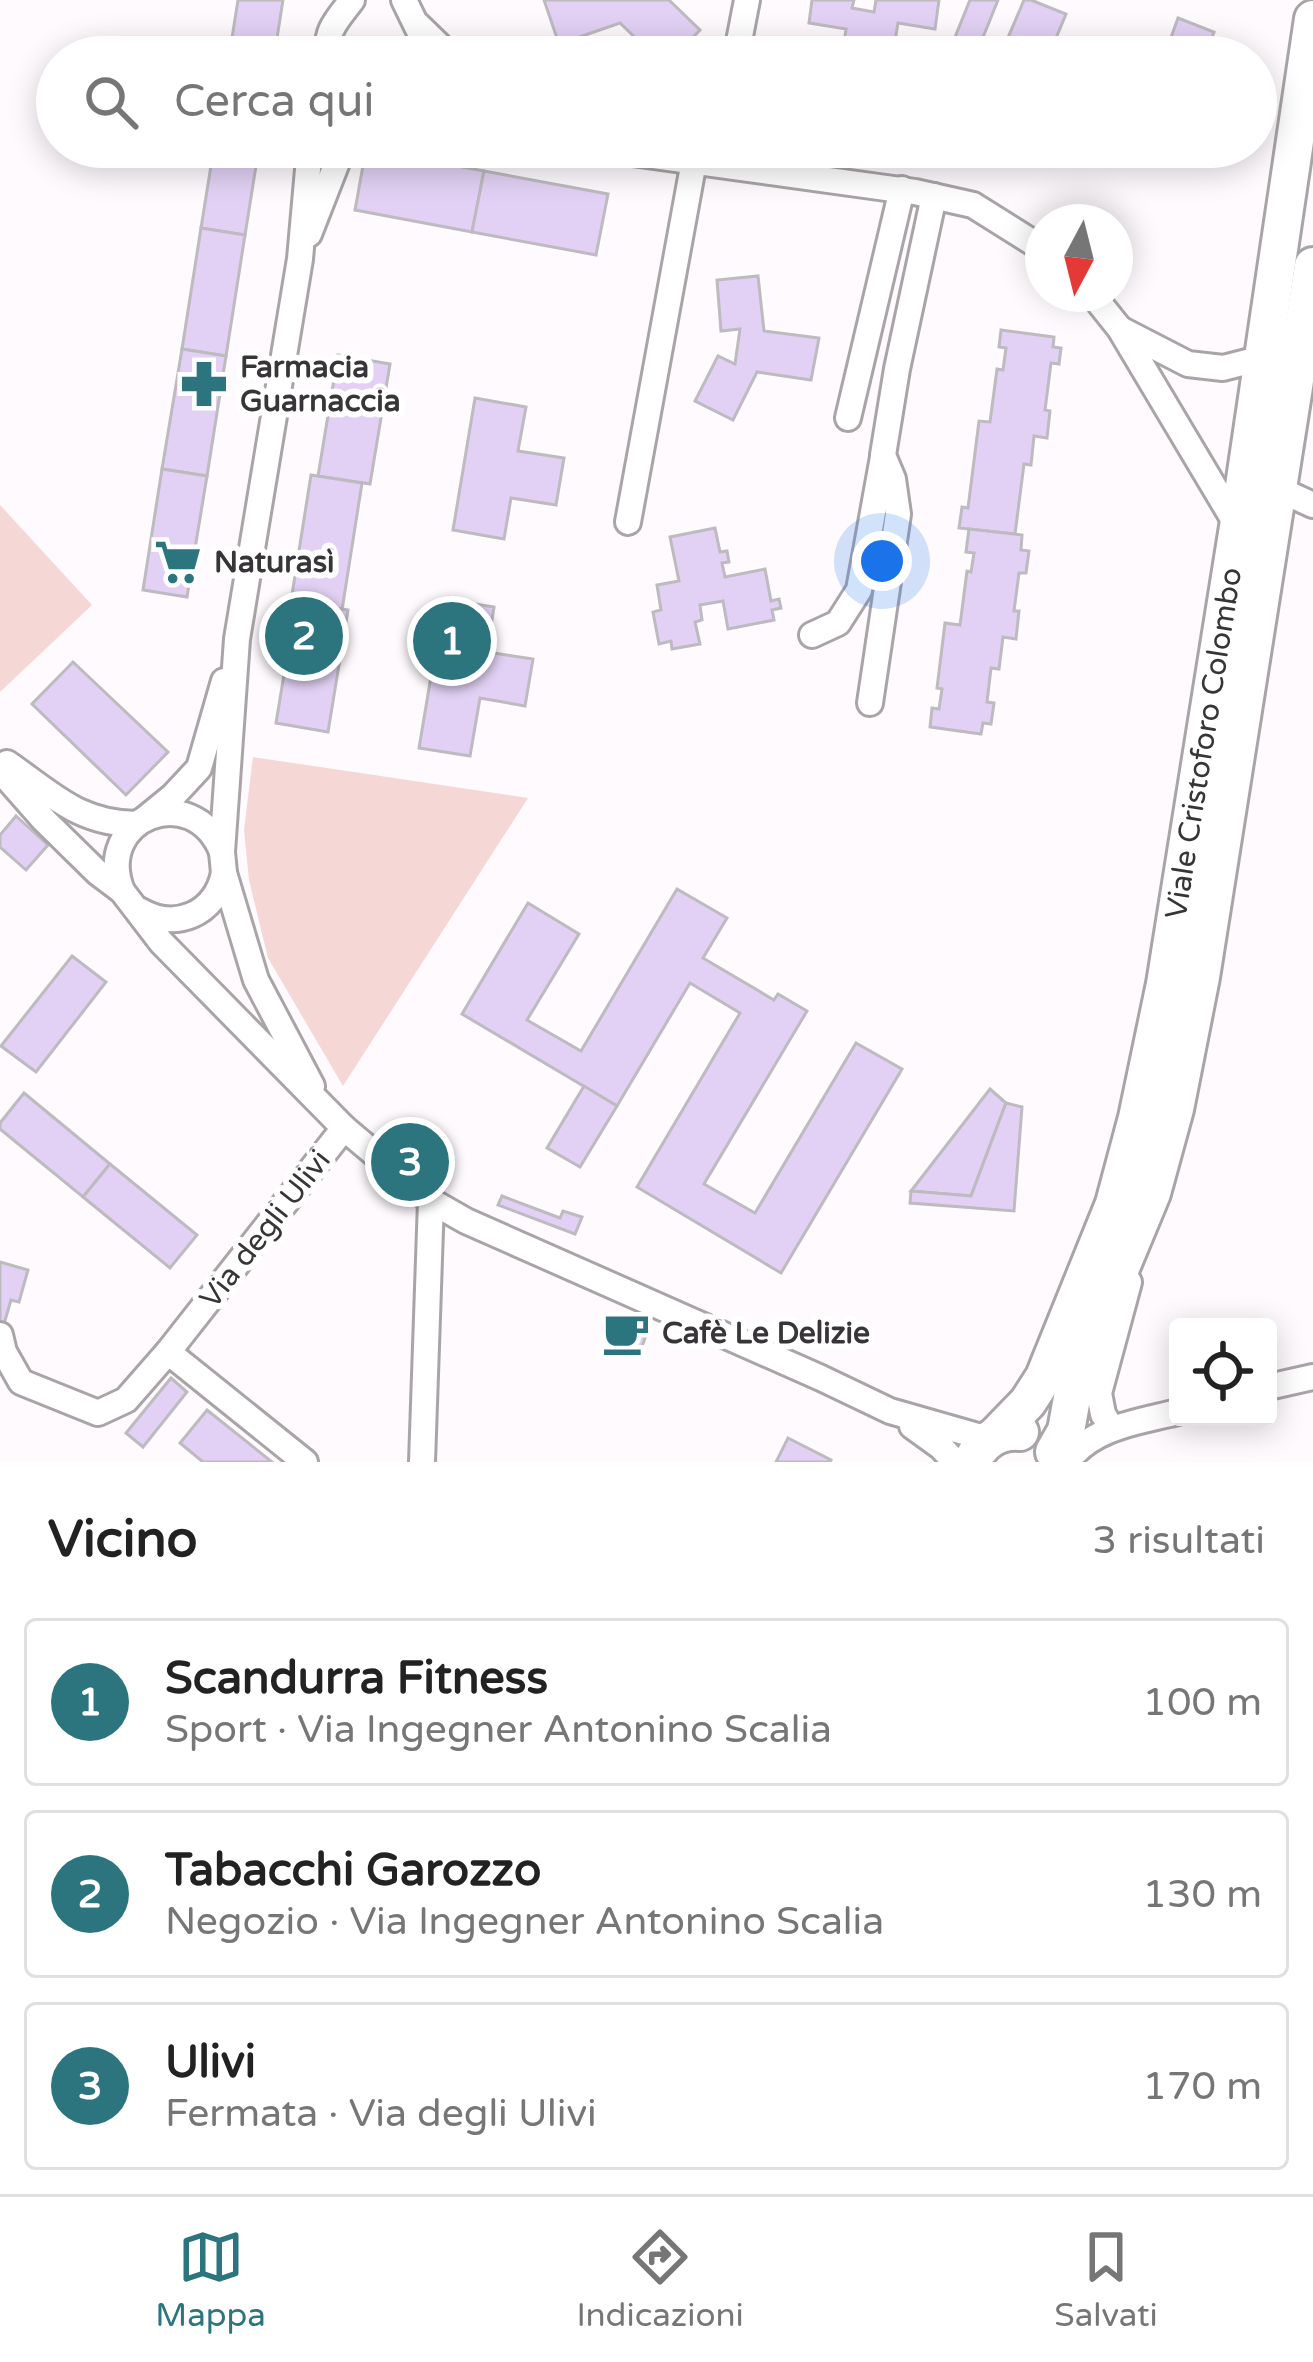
<!DOCTYPE html>
<html lang="it">
<meta charset="utf-8">
<style>
body{margin:0;font-family:"Varela Round",sans-serif;background:#f2f2f2;color:#222}
.controls{position:absolute;right:36px;bottom:36px;display:grid;overflow:hidden;border-radius:12px;box-shadow:0 6px 30px #0003}
.controls button{width:108px;height:108px;display:grid;place-items:center;padding:0;border:0;border-bottom:3px solid #e0e0e0;background:#fff;color:#222;font:60px sans-serif}
.compass{position:absolute;left:1025px;top:204px;width:108px;height:108px;border-radius:50%;background:#fff;box-shadow:0 6px 30px #0003;rotate:187deg}
.you{position:absolute;left:882px;top:561px;width:42px;height:42px;margin:-30px;border:9px solid #fff;border-radius:50%;background:#1a73e8;box-shadow:0 0 0 18px #1a73e833}
.badge{display:grid;place-items:center;width:78px;height:78px;border-radius:50%;background:#2c747e;color:#fff;font-size:39px;font-weight:700}
.pin{position:absolute;translate:-50% -50%;border:6px solid #fff;box-shadow:0 3px 12px #0006}
.list{margin:0;padding:0;list-style:none}
h2{display:flex;justify-content:space-between;align-items:center;height:156px;margin:0;padding:0 48px;font-size:51px}
h2 small{font-size:39px;font-weight:400;color:#767676}
.list li{display:grid;grid-template-columns:78px 1fr auto;gap:36px;align-items:center;box-sizing:border-box;height:168px;margin:0 24px 24px;padding:0 24px;border:3px solid #e0e0e0;border-radius:12px}
.list b{display:block;font-size:45px;white-space:nowrap}
.list p{margin:0;font-size:39px;white-space:nowrap;color:#767676}
.list em{font-size:39px;font-style:normal;color:#767676}
.icon{flex:none;width:66px;height:66px;fill:none;stroke:currentColor;stroke-width:2;stroke-linecap:round;stroke-linejoin:round}
.map{position:relative;flex:none;width:1313px;height:1462px;overflow:hidden}
.search{position:absolute;background:#fff;box-shadow:0 6px 30px #0003;left:36px;right:36px;top:36px;height:132px;display:flex;align-items:center;gap:30px;box-sizing:border-box;padding:0 42px;border-radius:66px;color:#767676;font-size:45px}
.sheet{height:732px;background:#fff}
nav{display:flex;justify-content:space-around;align-items:center;box-sizing:border-box;height:168px;border-top:3px solid #e0e0e0;background:#fff;font-size:33px;color:#767676}
nav a{display:grid;justify-items:center;gap:6px}
nav .on{color:#2c747e}
.map>svg:first-child{display:block}
</style>
<div class="map">
<svg width="1313" height="1462" viewBox="0 0 1313 1462">
<rect width="100%" height="100%" fill="#fffafe"/>
<g fill="#f5d7d5">
<path d="M0 505 92 605 0 692Z"/>
<path d="M253 757 528 798 343 1086 268 958 249 880 244 830Z"/>
</g>
<g fill="#e2d1f4" stroke="#bdbac0" stroke-width="3">
<path d="M238 0H283L274 57H229Z"/>
<path d="M544 0H669L700 30 674 57H655L620 23 559 44Z"/>
<path d="M812 0H854L852 8 874 12 876 0H939L935 29 898 23 895 41 910 43 908 57H842L846 29 809 23Z"/>
<path d="M970 0H998L975 57H947Z"/>
<path d="M1024 0H1031L1066 14 1049 55 1054 57H1020L1021 55 1004 47Z"/>
<path d="M1178 18 1214 32 1205 57H1164Z"/>
<path d="M214 147H259L245 235 201 228Z"/>
<path d="M366 149 484 171 472 232 355 210Z"/>
<path d="M484 171 608 194 596 255 472 232Z"/>
<path d="M201 228 245 235 226 356 182 349Z"/>
<path d="M758 276 764 331 819 338 811 380 757 372 733 420 695 401 718 356 735 364 740 329 721 331 717 280Z"/>
<path d="M1001 330 1054 337 1053 347 1061 348 1059 364 1051 363 1045 410 1050 411 1047 438 1034 436 1031 465 1024 464 1015 534 959 528 962 507 968 508 979 421 990 422 997 369 1003 370 1006 348 999 347Z"/>
<path d="M182 349 226 356 207 476 162 469Z"/>
<path d="M338 355 390 364 370 484 318 476Z"/>
<path d="M475 398 526 407 518 451 564 458 556 505 511 498 504 539 453 530Z"/>
<path d="M162 469 207 476 187 597 143 590Z"/>
<path d="M311 475 362 483 342 610 291 601Z"/>
<path d="M715 528 720 552 727 551 729 562 722 563 725 577 765 569 771 601 779 599 781 608 772 610 774 620 728 629 723 601 700 605 702 620 695 622 700 644 672 649 671 641 659 644 653 612 661 610 657 585 679 581 670 537Z"/>
<path d="M969 529 1022 535 1021 550 1029 551 1026 573H1019L1014 611H1019L1016 639 1003 637 999 669 991 668 987 702 994 703 991 724 983 723 981 734 930 727 932 708 939 709 942 689 937 688 945 623 960 625 967 571 971 572 974 553 966 552Z"/>
<path d="M444 599 494 607 487 652 533 659 525 706 480 698 470 756 419 748Z"/>
<path d="M296 602 348 610 328 732 276 723Z"/>
<path d="M73 662 168 752 126 795 32 704Z"/>
<path d="M16 816 48 845 26 870 0 847V835Z"/>
<path d="M677 889 727 918 703 958 774 1000 778 994 807 1011 704 1184 755 1213 856 1043 902 1069 781 1273 637 1187 740 1013 690 983 617 1106 462 1014 528 903 579 934 527 1020 581 1051Z"/>
<path d="M72 956 106 982 36 1072 1 1046Z"/>
<path d="M584 1086 617 1106 580 1167 547 1148Z"/>
<path d="M990 1089 1006 1103 971 1196 911 1191Z"/>
<path d="M24 1093 110 1164 83 1197 0 1129V1123Z"/>
<path d="M1006 1103 1022 1107 1014 1211 910 1203 911 1191 971 1196Z"/>
<path d="M110 1164 197 1235 170 1268 83 1197Z"/>
<path d="M502 1196 560 1218 563 1211 582 1217 575 1234 498 1205Z"/>
<path d="M0 1262 28 1270 19 1302 11 1300 4 1324 0 1323Z"/>
<path d="M611 1317 648 1330 641 1349 604 1336Z"/>
<path d="M171 1378 187 1392 143 1447 126 1433Z"/>
<path d="M207 1410 272 1462H203L180 1443Z"/>
<path d="M788 1438 831 1460 830 1462H776Z"/>
</g>
<g fill="none" stroke-linecap="round" stroke-linejoin="round">
<defs>
<g id="street">
<path d="M404 0 421 35 422 57"/>
<path d="M418 25 451 57"/>
<path d="M328 57C325 30 337 20 352 0"/>
<path d="M736 57 747 0"/>
<path d="M310 147 300 259 237 639 222 852 224 873 256 980 312 1086"/>
<path d="M588 147 915 192 973 205 1043 249"/>
<path d="M309 234 343 147"/>
<path d="M1092 294 1120 329 1238 527"/>
<path d="M1122 330 1188 364 1223 368 1262 358"/>
<path d="M848 418 902 189"/>
<path d="M1278 489 1313 505"/>
<path d="M628 522 694 161"/>
<path d="M812 635 838 623 859 590 883 457"/>
<path d="M870 703 898 514 893 479 883 455 897 369 934 196"/>
<path d="M7 763C52 794 79 824 137 824"/>
<path d="M0 770 44 820 98 873 122 891 161 942 344 1128 431 1201 466 1221 821 1378 890 1411 988 1439"/>
<path d="M146 818 173 796 199 768 224 681"/>
<path d="M122 891C93 818 193 779 222 852"/>
<path d="M139 910C175 931 215 915 224 873"/>
<path d="M0 1335 4 1352 21 1382 98 1413 126 1400 168 1352 344 1128"/>
<path d="M168 1352 305 1462"/>
<path d="M1268 1387 1313 1377"/>
<path d="M912 1426 941 1447 955 1462"/>
<path d="M1112 1429 1103 1414 1099 1393 1129 1282"/>
<path d="M422 1462 431 1201"/>
<path d="M1067 1462C1092 1427 1138 1422 1178 1412"/>
</g>
<g id="primary">
<path id="s1" d="M996 1435 1028 1402 1044 1377 1114 1204 1137 1118 1165 984 1238 527 1313 19"/>
<path d="M1054 1452 1066 1431 1076 1376 1152 1193 1175 1109 1201 977 1313 266"/>
<path d="M971 1462C982 1442 997 1430 1020 1432"/>
</g>
</defs>
<use href="#street" stroke="#a9a4a8" stroke-width="30"/>
<use href="#primary" stroke="#a9a4a8" stroke-width="42"/>
<use href="#street" stroke="#fff" stroke-width="24"/>
<use href="#primary" stroke="#fff" stroke-width="36"/>
</g>
<defs>
<symbol id="pharmacy-bare" viewBox="-9 -9 18 18"><path d="M-2-6h4v4h4v4h-4v4h-4v-4h-4v-4h4Z" fill="#2c747e" stroke="#fff" stroke-width="2.5" paint-order="stroke"/></symbol>
<symbol id="supermarket-bare" viewBox="-9 -9 18 18"><path d="M-6-5.5h2.5l.6 2H6L4.5 2H-2.5L-4.4-4H-6ZM-1.5 3.2a1.3 1.3 0 1 0 .1 0ZM3 3.2a1.3 1.3 0 1 0 .1 0Z" fill="#2c747e" stroke="#fff" stroke-width="2.5" paint-order="stroke"/></symbol>
<symbol id="cafe-bare" viewBox="-9 -9 18 18"><path d="M-5.5-4.5H6V0H3Q3 3.5 0 3.5H-2.5Q-5.5 3.5-5.5 0ZM3-3.2v2h1.7v-2ZM-6 4.5H4V6H-6Z" fill="#2c747e" stroke="#fff" stroke-width="2.5" paint-order="stroke"/></symbol>
</defs>
<g fill-rule="evenodd">
<use href="#pharmacy-bare" x="171" y="351" width="66" height="66"/>
<use href="#supermarket-bare" x="145" y="529" width="66" height="66"/>
<use href="#cafe-bare" x="593" y="1300" width="66" height="66"/>
</g>
<g text-anchor="middle" stroke-width="12" stroke-linejoin="round" paint-order="stroke">
<g font-size="30" font-weight="bold" fill="#373537" stroke="#fff" text-anchor="start">
<text x="240" y="377">Farmacia<tspan x="240" dy="34">Guarnaccia</tspan></text>
<text x="214" y="572">Naturasì</text>
<text x="662" y="1343">Cafè Le Delizie</text>
</g>
<g font-size="30" fill="#373537" stroke="#fff">
<text dy="10" stroke="none"><textPath href="#s1" startOffset="732">Viale Cristoforo Colombo</textPath></text>
<text transform="translate(265 1229) rotate(-52)" y="10">Via degli Ulivi</text>
</g>
</g>
</svg>
<div class="controls">
<button><svg class="icon" aria-label="locate" viewBox="0 0 24 24"><circle cx="12" cy="12" r="6"/><path d="M12 2v4M12 18v4M2 12h4M18 12h4"/></svg></button>
</div>
<svg class="compass" viewBox="-18 -18 36 36"><path d="M0-13l5 13h-10z" fill="#e53935"/><path d="M0 13l5-13h-10z" fill="#767676"/></svg>
<div class="you"></div>
<div class="pin badge" style="left:452px;top:641px">1</div>
<div class="pin badge" style="left:304px;top:636px">2</div>
<div class="pin badge" style="left:410px;top:1162px">3</div>
<div class="search"><svg class="icon" aria-label="search" viewBox="0 0 24 24"><circle cx="10" cy="10" r="6"/><path d="M15 15l6 6"/></svg>Cerca qui</div>
</div>
<section class="sheet">
<h2>Vicino<small>3 risultati</small></h2>
<ul class="list">
<li><span class="badge">1</span><div><b>Scandurra Fitness</b><p>Sport · Via Ingegner Antonino Scalia</p></div><em>100 m</em></li>
<li><span class="badge">2</span><div><b>Tabacchi Garozzo</b><p>Negozio · Via Ingegner Antonino Scalia</p></div><em>130 m</em></li>
<li><span class="badge">3</span><div><b>Ulivi</b><p>Fermata · Via degli Ulivi</p></div><em>170 m</em></li>
</ul>
</section>
<nav>
<a class="on"><svg class="icon" aria-label="map" viewBox="0 0 24 24"><path d="M3 6l6-2 6 2 6-2v14l-6 2-6-2-6 2zM9 4v14M15 6v14"/></svg>Mappa</a>
<a><svg class="icon" aria-label="directions" viewBox="0 0 24 24"><path d="M12 3l9 9-9 9-9-9zM9 14v-3h6M13 9l2 2-2 2"/></svg>Indicazioni</a>
<a><svg class="icon" aria-label="saved" viewBox="0 0 24 24"><path d="M7 4h10v16l-5-4-5 4z"/></svg>Salvati</a>
</nav>
